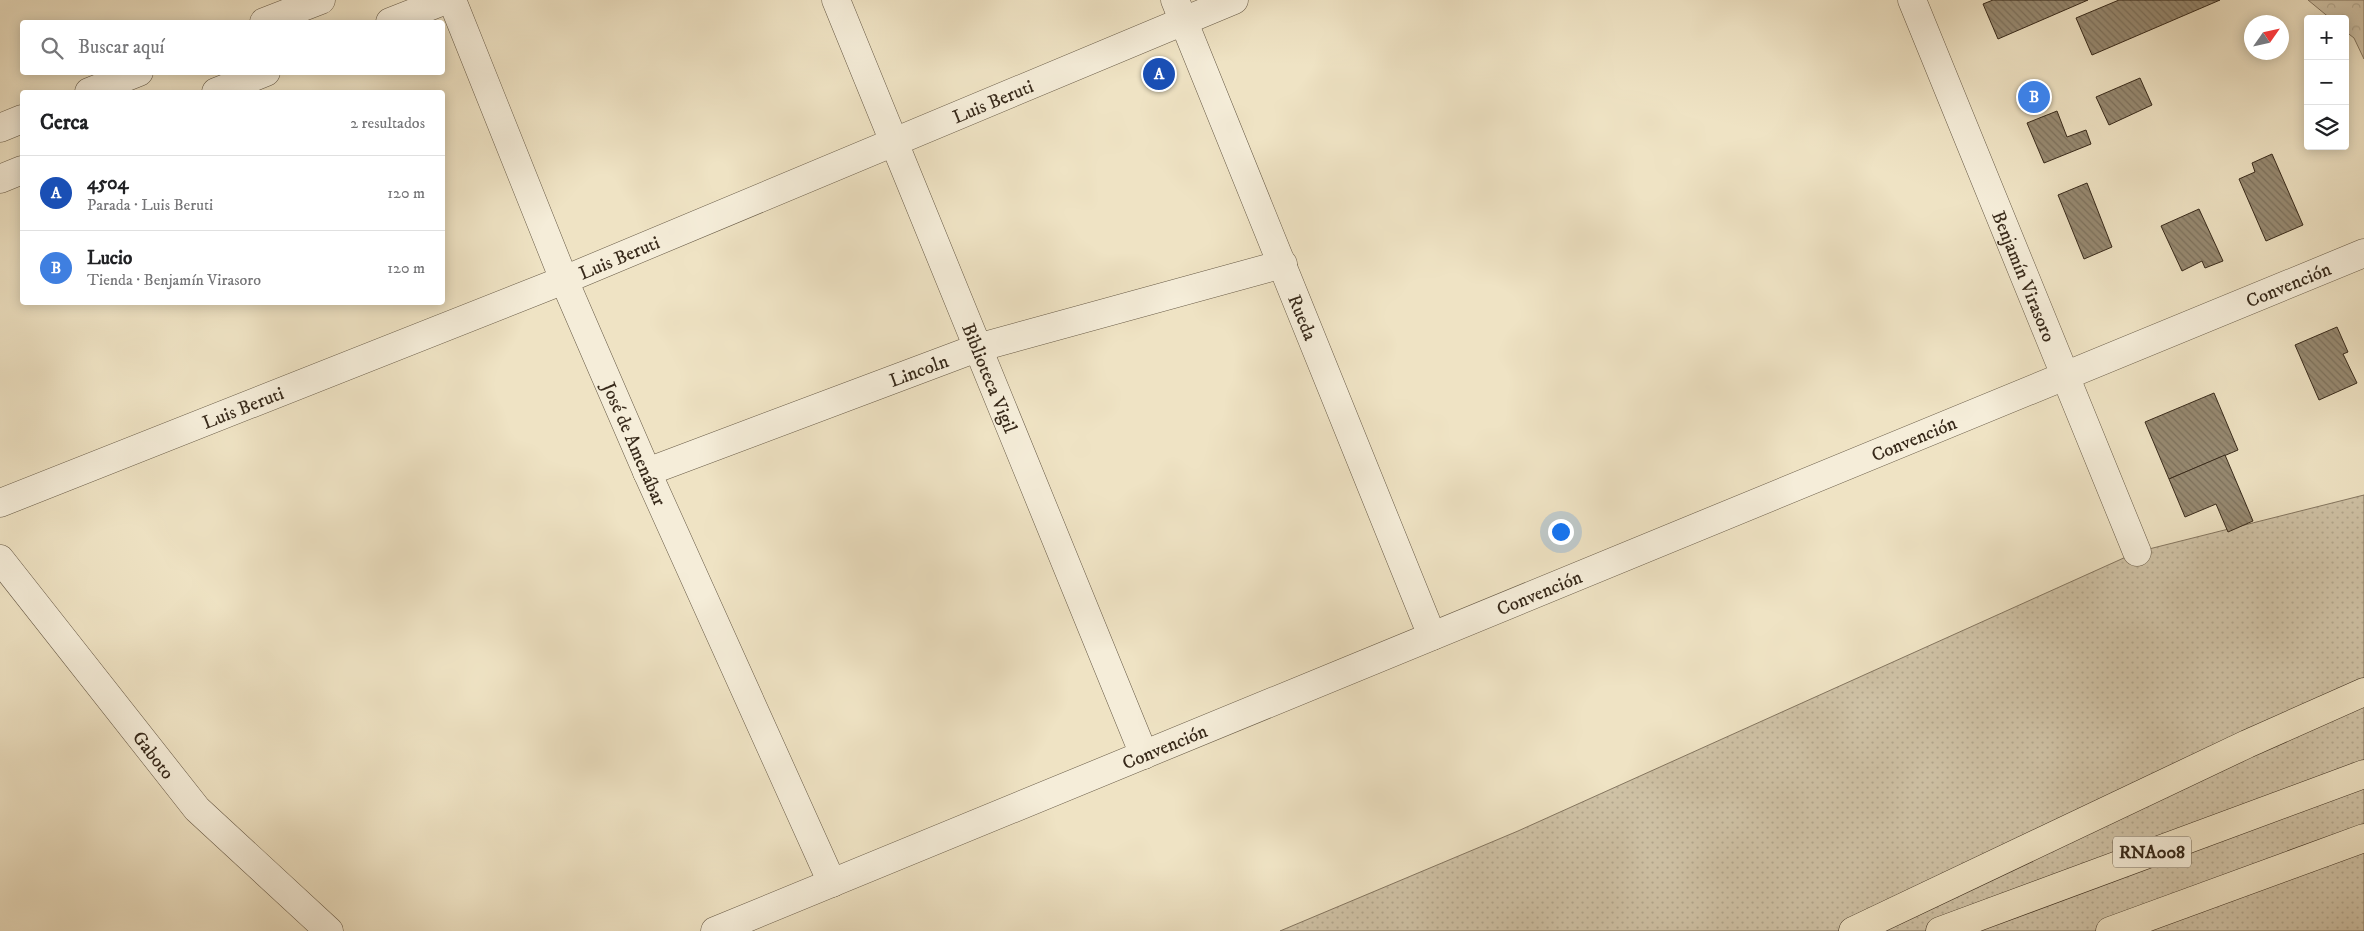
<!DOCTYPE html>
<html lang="es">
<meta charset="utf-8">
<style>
body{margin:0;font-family:"IM FELL DW Pica",serif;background:#f2f2f2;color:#202124}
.controls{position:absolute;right:15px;top:15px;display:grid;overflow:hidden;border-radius:5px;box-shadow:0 2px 12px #0003}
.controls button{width:45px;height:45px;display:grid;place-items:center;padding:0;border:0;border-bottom:1px solid #e0e0e0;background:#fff;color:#202124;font:25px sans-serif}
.compass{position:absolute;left:2244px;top:15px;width:45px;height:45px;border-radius:50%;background:#fff;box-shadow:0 2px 12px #0003;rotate:56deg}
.you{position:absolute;left:1560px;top:531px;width:18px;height:18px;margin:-12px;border:4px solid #fff;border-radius:50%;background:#1a73e8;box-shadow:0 0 0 8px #1a73e833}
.badge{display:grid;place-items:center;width:32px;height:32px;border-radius:50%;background:#111827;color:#fff;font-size:16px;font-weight:700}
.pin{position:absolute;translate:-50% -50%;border:2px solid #fff;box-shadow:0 1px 5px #0006}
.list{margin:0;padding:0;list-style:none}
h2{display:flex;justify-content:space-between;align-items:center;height:65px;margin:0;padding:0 20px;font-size:21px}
h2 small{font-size:16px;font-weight:400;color:#757577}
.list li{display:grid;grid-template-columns:32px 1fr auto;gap:15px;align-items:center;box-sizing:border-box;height:75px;padding:0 20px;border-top:1px solid #e0e0e0}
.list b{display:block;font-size:19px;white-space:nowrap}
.list p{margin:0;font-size:16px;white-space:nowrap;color:#757577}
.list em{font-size:16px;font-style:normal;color:#757577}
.icon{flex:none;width:28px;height:28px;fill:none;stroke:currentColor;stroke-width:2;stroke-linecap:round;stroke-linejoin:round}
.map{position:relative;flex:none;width:2364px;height:931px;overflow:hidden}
.search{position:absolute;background:#fff;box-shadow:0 2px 12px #0003;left:20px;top:20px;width:425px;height:55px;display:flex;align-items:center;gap:12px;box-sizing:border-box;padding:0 18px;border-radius:5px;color:#757577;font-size:19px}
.panel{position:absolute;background:#fff;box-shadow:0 2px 12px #0003;left:20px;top:90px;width:425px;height:215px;border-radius:5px}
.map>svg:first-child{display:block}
</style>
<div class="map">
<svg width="2364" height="931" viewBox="0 0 2364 931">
<defs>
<pattern id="grass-dots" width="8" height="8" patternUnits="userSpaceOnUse" patternTransform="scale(1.25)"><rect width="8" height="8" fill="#d0c3a7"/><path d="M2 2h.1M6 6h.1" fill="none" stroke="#b3a88f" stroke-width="1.8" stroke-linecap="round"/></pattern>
<pattern id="park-crowns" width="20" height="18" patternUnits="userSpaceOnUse" patternTransform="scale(1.25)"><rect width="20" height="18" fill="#d0c3a7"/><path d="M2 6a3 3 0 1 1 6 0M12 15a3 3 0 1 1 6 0" fill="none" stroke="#b3a88f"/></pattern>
<pattern id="building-back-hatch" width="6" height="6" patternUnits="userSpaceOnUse" patternTransform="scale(1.25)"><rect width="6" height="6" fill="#978a72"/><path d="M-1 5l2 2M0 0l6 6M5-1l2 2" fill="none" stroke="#7c715d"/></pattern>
</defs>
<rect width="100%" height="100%" fill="#efe3c4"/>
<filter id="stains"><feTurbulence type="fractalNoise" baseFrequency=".004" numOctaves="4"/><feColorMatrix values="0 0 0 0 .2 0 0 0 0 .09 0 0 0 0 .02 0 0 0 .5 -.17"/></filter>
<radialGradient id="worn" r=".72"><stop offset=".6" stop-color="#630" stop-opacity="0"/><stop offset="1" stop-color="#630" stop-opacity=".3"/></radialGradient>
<path fill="url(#grass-dots)" stroke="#847660" d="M2364 495V931H1280L1518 831 2137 552Z"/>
<path fill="url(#park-crowns)" stroke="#847660" d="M2308 0H2364V59L2354 38 2345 31V19H2331Z"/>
<g fill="url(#building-back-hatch)" stroke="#37291a">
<path d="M1993 0H2088L1998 39 1983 4Z"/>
<path d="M2119 0H2220L2092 55 2076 18Z"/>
<path d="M2140 78 2152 105 2109 125 2096 97Z"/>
<path d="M2057 111 2067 137 2086 130 2091 144 2044 163 2027 123Z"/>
<path d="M2272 154 2303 225 2266 241 2239 179 2255 172 2252 163Z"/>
<path d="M2087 183 2112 247 2084 259 2058 195Z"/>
<path d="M2199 209 2223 261 2205 268 2202 261 2182 271 2161 226Z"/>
<path d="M2337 327 2348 352 2343 354 2357 383 2319 400 2295 345Z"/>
<path d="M2214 393 2238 450 2169 479 2145 422Z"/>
<path d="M2225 455 2253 521 2228 532 2216 504 2185 517 2169 479Z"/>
</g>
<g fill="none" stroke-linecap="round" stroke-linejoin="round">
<defs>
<g id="minor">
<path id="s1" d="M452 0 564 280 647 472 832 883"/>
<path id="s2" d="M836 0 1144 755"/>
<path id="s3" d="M1175 0 1432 636"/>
<path id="s4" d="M1912 0 2137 552"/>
<path d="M264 22 321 0"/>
<path d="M390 22 446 0"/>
<path d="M89 92 139 72"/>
<path d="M216 92 266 72"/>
<path d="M0 128 22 119"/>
<path d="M0 179 22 170"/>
<path id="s5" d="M647 472 977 348 1283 264"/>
<path id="s6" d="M0 503 564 280 1234 0"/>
<path id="s7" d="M0 559 197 809 329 931"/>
<path id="s8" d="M715 931 2364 253"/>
</g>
<g id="highway">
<path d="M1853 931 2247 744 2364 692"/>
<path d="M1940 931 2364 774"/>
<path d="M2110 931 2364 838"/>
</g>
</defs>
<use href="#minor" stroke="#655844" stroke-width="29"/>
<use href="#highway" stroke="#37291a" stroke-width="29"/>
<use href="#minor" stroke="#f5edd9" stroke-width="28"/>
<use href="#highway" stroke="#efe3c4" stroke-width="28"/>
</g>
<g text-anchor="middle" stroke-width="4" stroke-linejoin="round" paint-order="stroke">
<rect fill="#f5edd9" stroke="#706453" stroke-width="1" x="2113" y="836.5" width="78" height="31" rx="4"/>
<g font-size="18" font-weight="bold" fill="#37291a">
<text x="2152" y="858">RNA008</text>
</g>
<g font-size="19" fill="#37291a" stroke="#f5edd9">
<text dy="7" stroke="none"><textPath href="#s6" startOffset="1071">Luis Beruti</textPath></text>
<text dy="7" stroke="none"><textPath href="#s6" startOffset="666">Luis Beruti</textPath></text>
<text dy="7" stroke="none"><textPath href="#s4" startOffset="298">Benjamín Virasoro</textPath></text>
<text dy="7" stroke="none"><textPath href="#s8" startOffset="1701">Convención</textPath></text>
<text dy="7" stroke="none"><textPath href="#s3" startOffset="342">Rueda</textPath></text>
<text dy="7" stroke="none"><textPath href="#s5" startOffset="290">Lincoln</textPath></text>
<text dy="7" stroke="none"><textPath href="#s2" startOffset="408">Biblioteca Vigil</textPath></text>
<text dy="7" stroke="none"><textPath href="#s6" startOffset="261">Luis Beruti</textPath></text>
<text dy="7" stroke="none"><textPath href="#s8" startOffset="1296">Convención</textPath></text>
<text dy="7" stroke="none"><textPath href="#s1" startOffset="480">José de Amenábar</textPath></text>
<text dy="7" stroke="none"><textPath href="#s8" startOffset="891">Convención</textPath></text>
<text dy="7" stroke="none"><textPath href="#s8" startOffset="486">Convención</textPath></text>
<text dy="7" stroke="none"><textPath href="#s7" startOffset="249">Gaboto</textPath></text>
</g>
</g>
<rect width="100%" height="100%" filter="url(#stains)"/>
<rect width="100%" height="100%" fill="url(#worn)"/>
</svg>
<div class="controls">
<button>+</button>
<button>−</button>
<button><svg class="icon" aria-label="layers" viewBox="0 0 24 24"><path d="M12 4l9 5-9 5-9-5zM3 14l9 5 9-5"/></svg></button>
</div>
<svg class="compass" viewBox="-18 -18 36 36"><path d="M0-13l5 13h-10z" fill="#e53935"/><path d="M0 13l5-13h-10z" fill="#757577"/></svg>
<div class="you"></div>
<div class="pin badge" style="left:1159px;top:74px;background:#1a4fb4">A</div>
<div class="pin badge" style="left:2034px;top:97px;background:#3f7fe0">B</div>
<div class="search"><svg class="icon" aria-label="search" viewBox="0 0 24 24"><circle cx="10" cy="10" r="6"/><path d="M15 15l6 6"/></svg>Buscar aquí</div>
<section class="panel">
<h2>Cerca<small>2 resultados</small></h2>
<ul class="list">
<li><span class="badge" style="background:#1a4fb4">A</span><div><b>4504</b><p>Parada · Luis Beruti</p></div><em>120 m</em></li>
<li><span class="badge" style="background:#3f7fe0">B</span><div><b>Lucio</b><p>Tienda · Benjamín Virasoro</p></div><em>120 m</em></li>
</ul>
</section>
</div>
